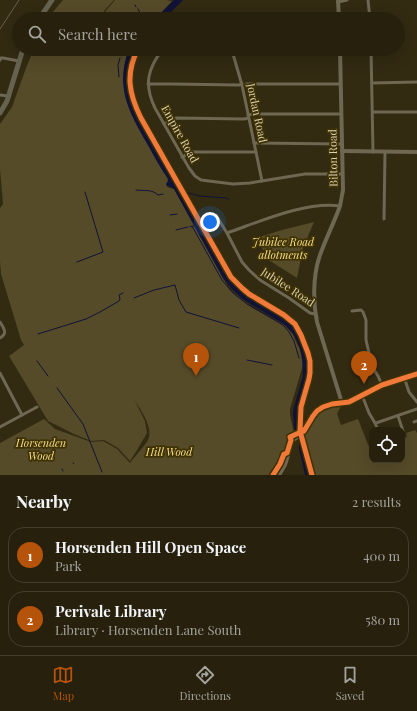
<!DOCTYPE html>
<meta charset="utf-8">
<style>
body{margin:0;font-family:"Playfair Display",serif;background:#2e2816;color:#f1f3f6}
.controls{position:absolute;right:12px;bottom:12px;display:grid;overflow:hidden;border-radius:8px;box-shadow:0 4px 16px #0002}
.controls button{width:36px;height:36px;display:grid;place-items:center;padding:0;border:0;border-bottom:1px solid #423e2e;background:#26200d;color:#f1f3f6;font:20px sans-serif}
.you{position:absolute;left:210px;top:222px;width:14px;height:14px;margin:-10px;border:3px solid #fff;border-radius:50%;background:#1a73e8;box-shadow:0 0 0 6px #1a73e833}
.badge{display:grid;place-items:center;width:26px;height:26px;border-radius:50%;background:#b45309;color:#fff;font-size:13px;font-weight:700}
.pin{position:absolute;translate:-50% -33px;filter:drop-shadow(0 1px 2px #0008)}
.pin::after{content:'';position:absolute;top:21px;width:14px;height:12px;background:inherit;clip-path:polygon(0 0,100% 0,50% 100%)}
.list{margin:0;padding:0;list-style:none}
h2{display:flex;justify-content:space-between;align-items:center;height:52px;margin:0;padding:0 16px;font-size:17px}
h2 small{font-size:13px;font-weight:400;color:#a4a39d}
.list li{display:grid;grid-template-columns:26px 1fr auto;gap:12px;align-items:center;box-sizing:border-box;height:56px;margin:0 8px 8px;padding:0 8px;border:1px solid #423e2e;border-radius:16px}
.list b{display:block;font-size:15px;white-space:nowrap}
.list p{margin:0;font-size:13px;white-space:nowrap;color:#a4a39d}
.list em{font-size:13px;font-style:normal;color:#a4a39d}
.icon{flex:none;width:22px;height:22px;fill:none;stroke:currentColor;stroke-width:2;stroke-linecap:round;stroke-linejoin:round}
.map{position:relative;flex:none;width:417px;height:475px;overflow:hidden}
.search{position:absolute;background:#26200d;box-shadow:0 4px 16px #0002;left:12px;right:12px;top:12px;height:44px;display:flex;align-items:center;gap:10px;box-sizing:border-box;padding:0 14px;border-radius:22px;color:#a4a39d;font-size:15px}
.sheet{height:180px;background:#26200d}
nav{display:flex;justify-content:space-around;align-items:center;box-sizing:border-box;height:56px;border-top:1px solid #423e2e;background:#26200d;font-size:11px;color:#a4a39d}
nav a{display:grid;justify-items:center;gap:2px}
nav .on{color:#b45309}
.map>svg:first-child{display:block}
</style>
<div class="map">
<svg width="417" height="475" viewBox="0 0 417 475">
<rect width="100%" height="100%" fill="#322a11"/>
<g fill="#554b29">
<path d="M63 0H114L104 11V13L115 0H166L172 1 155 19H49L51 14Z"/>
<path d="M34 49H130L127 55 123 79 127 100 168 177 167 187 174 189 229 289 253 308 283 324 292 333 300 350 303 365 290 409V415L294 433 289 435C290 447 282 465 275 475H0V443L44 419 55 429 80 438 91 442 103 441 117 449 130 463C135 456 144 447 148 440 154 428 140 409 134 399L145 421 147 433 137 450 130 461 118 448 104 440 91 441 74 434 48 421 9 356 24 345 21 340 1 274 0 261V208L3 204 0 169V124L12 107 26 68Z"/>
<path d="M314 222 303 248 297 278 270 261 256 238 282 230Z"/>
<path d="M341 406 337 414 341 425 358 419 369 447 372 446V460H402V439L407 437 406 433 415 430 417 433V437H416H417V475H314L302 437C316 416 314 409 341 406Z"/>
</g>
<g fill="#101237">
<path d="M174 0H183L164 19H155Z"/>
<path d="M129 49H137C124 73 130 98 142 120L230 277 240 288 247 294 284 316C302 330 313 356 308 379 306 392 299 404 299 418 299 437 307 456 312 475H305L299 449V440L297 432 294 429 293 413 294 407 303 376 302 356 299 346 294 335 285 325 241 298 232 289 223 278 174 189 166 185V184L168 181V179C161 169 155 158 149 147 130 114 114 88 129 49Z"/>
</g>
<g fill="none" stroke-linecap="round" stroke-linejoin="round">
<g stroke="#101237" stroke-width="1">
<path d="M135 5 136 7"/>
<path d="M138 9 143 18 145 19"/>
<path d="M119 77 118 65 120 58"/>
<path d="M136 190C144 191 152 189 158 195L163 194"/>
<path d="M185 192 199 196 227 198 229 200"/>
<path d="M170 215 177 214"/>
<path d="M192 226 222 280 233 293 247 304 283 325 289 332 294 341 299 358"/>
<path d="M190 227 193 226"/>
<path d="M176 230 188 227"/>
<path d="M77 262 103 252 85 192"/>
<path d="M134 298 154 290 175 285 179 300 186 312 239 328"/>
<path d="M38 334 86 319 100 312 119 301 120 299 119 295 123 293"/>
<path d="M247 360 272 365"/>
<path d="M37 361 48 376"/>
<path d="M57 388 83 424 102 472"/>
<path d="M73 463 74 464"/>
<path d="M62 469 63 471"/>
</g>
<g stroke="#6e6752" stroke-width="3">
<path d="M368 0 370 19"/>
<path d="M338 2 347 0"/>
<path d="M163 49C147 69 144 85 155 108L189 168 195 176 201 180 233 184 250 183 305 174H342"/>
<path d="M232 49 233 54 242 85 262 181"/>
<path d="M371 49 373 152"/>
<path d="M160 53 233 54 340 53"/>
<path d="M0 60 1 58H3L19 61"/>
<path d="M372 83 417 82"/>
<path d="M148 84H172L238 85 247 84H340"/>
<path d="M0 95 8 96"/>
<path d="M373 112H417"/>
<path d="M248 115 253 114H341"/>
<path d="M164 124 176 118 244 119 248 118"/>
<path d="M254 143 342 144"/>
<path d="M182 157 192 152H256"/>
<path d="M216 215 227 233 242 262 249 270 260 280 289 298 310 313 315 314"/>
<path d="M384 219 385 152"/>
<path d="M227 233C259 222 306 201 340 206"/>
<path d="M352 311 361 310 363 312 366 320V340L371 362 373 368 378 376 382 385"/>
<path d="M0 322C4 328 8 334 0 338"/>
<path d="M0 373 22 415"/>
<path d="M404 377 409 392 417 402"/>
<path d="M362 395 369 413 375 423H376L417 409"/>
<path d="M398 416 403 431"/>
<path d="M414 422 417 421"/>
<path d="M375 423 378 430"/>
<path d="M0 427 37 407"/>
</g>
<g stroke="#6e6752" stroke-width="4">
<path d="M338 0 339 19"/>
<path d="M340 49 343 190C342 195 341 201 340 206 334 223 325 240 319 258 313 277 313 302 317 322L342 403"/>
<path d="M342 151 417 152"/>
<path d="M279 475 285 465 293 440 303 433 312 417 320 408 332 404 349 402 382 385 417 374"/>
</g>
<g stroke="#65634f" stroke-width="5">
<path d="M39 19 52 0"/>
<path d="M0 113 7 101 23 49"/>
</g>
<path stroke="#67614d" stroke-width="1" d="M0 29 19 0"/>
<defs>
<g id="cycleway">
<path d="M138 49C125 74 129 94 141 118L231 277 242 288 249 294 284 315 290 320 295 324 301 335 308 353 310 361V373L309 379 301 407 300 431 312 475"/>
<path d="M273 475 280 464 284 454 287 453 291 440 290 437 303 431V430L304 431 313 416 317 411 323 407 332 404 349 402 382 385 417 374"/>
</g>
</defs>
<use href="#cycleway" stroke="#3f3204" stroke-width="8"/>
<use href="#cycleway" stroke="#f17a3a" stroke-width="5"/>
</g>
<g text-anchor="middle" stroke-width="3.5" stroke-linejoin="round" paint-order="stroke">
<g font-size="11" fill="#dbd2b5" stroke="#3f3204">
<text transform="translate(257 113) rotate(78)" y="4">Jordan Road</text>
<text transform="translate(180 134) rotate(61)" y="4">Empire Road</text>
<text transform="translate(333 158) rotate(-91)" y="4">Bilton Road</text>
<text transform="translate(288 287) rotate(33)" y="4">Jubilee Road</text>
</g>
<g font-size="11" font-style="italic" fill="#f7dd86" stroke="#3f3204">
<text x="283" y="246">Jubilee Road<tspan x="283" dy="13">allotments</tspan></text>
<text x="41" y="447">Horsenden<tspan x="41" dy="13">Wood</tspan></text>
<text x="169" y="456">Hill Wood</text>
</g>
</g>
</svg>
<div class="controls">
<button><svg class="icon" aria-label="locate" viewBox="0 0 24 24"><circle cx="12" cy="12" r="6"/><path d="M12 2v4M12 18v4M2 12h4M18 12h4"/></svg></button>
</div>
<div class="you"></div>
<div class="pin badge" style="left:196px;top:376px">1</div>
<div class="pin badge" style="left:364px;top:384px">2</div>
<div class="search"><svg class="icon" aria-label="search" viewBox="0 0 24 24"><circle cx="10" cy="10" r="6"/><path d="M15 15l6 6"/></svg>Search here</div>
</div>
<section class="sheet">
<h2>Nearby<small>2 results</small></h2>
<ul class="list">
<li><span class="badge">1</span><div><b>Horsenden Hill Open Space</b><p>Park</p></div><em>400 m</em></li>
<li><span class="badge">2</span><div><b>Perivale Library</b><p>Library · Horsenden Lane South</p></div><em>580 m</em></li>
</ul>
</section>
<nav>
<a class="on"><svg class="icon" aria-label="map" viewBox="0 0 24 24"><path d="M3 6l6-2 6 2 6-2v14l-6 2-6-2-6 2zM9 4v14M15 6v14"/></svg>Map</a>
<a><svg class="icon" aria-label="directions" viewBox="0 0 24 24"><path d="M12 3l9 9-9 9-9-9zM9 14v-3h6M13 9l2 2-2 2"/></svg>Directions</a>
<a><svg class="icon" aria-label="saved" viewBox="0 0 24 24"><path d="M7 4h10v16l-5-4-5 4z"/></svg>Saved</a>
</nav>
